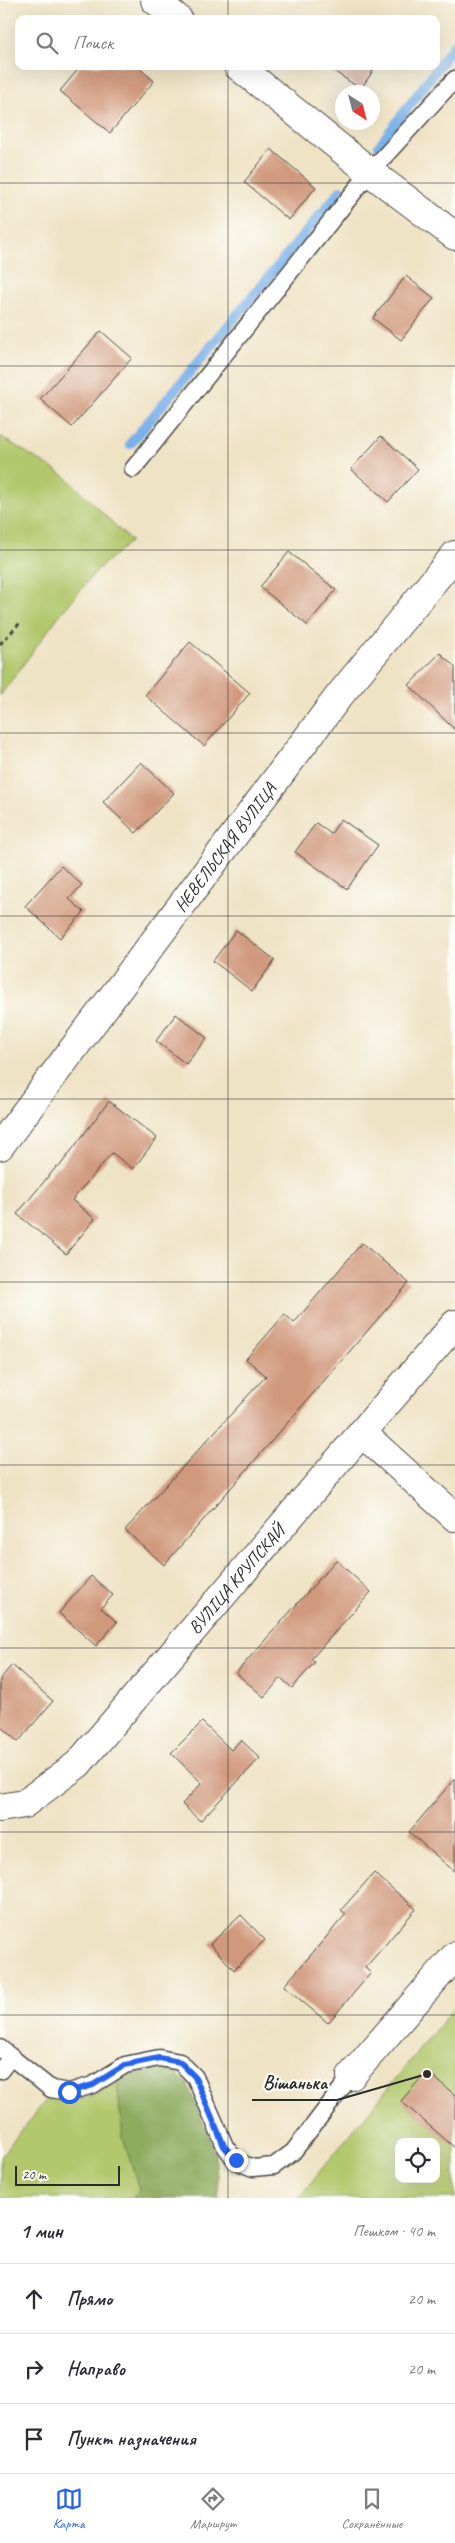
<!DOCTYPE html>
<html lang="ru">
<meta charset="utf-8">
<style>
body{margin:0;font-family:Caveat,sans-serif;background:#f7f7f7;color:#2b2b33}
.controls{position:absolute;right:15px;bottom:15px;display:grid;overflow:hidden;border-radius:10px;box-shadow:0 5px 20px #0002}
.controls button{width:45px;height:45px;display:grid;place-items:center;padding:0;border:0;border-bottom:1px solid #e1e1e2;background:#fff;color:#2b2b33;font:25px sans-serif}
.compass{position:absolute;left:335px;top:85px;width:45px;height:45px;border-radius:50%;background:#fff;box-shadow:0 5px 20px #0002;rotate:144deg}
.scale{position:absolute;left:15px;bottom:12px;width:105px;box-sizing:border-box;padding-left:5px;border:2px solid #2b2b2b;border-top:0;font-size:14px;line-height:18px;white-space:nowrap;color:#2b2b2b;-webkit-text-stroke:4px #fdfcf7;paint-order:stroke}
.stop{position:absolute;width:15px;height:15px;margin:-11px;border:4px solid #2563eb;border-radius:50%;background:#fff}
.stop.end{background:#2563eb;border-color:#fff;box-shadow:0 1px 5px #0008}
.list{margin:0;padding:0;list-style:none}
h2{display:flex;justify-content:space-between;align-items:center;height:65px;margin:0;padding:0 20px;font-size:21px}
h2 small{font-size:16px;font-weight:400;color:#7c7c81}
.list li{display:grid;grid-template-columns:32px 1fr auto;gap:15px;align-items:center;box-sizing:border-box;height:70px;padding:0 20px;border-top:1px solid #e1e1e2}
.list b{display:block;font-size:19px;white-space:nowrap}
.list em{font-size:16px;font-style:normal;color:#7c7c81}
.icon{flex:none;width:28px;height:28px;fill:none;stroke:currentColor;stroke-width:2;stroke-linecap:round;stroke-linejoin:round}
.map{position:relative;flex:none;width:455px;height:2198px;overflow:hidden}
.search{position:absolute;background:#fff;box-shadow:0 5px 20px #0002;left:15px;right:15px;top:15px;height:55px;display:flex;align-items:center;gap:12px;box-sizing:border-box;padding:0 18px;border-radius:10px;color:#7c7c81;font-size:19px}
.sheet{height:275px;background:#fff}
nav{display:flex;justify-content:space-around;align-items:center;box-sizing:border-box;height:70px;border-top:1px solid #e1e1e2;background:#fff;font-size:14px;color:#7c7c81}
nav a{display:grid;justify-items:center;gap:2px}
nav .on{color:#2563eb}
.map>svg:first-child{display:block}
</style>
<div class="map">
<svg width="455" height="2198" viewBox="0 0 455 2198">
<rect width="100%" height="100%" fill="#fdfcf7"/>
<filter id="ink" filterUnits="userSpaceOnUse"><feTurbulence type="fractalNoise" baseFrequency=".02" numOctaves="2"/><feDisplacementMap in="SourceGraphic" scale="10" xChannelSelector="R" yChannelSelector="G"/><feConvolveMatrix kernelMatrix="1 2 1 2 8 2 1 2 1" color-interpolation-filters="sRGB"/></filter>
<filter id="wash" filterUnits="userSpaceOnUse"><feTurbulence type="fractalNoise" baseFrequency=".0096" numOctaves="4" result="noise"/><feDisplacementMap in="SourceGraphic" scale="20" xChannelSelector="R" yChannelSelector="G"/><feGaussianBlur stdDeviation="1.12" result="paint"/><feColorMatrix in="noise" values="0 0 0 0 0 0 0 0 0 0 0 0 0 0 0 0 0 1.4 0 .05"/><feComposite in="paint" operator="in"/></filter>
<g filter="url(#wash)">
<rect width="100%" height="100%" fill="#efe3c5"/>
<g fill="#b3c86d" stroke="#6f7a4c" fill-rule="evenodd">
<path d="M0 436 66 477 131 541 98 569 58 617 0 696Z"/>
<path d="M455 2006V2198H298ZM399 2142H436V2179H399Z"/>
<path d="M117 2082 123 2137 139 2189 133 2198H0V2157L47 2099C78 2103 91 2099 117 2082Z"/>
</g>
<path fill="#8eac60" stroke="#5c6c46" d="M159 2069 175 2072 187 2083 215 2152 219 2198H133L139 2189 123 2137 117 2082 129 2075Z"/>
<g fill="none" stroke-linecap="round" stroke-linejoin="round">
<g stroke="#7ab1e9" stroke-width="10">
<path d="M379 146 455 44"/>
<path d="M130 444 341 190"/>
</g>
</g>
<g id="blocks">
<g fill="#d0987b">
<path d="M81 66H137L154 81 110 133 60 91Z"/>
<path d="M326 66H376L361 89Z"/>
<path d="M271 149 316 187 289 220 244 182Z"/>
<path d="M406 276 434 298 401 340 373 318Z"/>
<path d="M101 331 132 358 72 427 40 399Z"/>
<path d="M381 436 418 469 388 502 351 469Z"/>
<path d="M289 552 336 590 307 625 260 587Z"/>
<path d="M190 642 250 693 204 746 145 695Z"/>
<path d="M440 653 455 667V730L409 685Z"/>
<path d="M141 762 174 793 136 833 103 802Z"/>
<path d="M341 819 378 845 347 889 295 852 316 823 331 834Z"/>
<path d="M61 866 82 885 69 899 84 912 60 938 25 906Z"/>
<path d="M236 930 275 960 252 991 213 961Z"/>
<path d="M176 1014 207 1038 186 1064 156 1041Z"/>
<path d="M109 1101 157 1138 133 1169 112 1153 72 1200 95 1219 66 1254 17 1214 57 1166 59 1167Z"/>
<path d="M362 1243 409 1283 164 1565 125 1530 266 1376 246 1359 285 1314 294 1323Z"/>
<path d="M336 1560 371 1592 311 1659 315 1662 292 1688 281 1678 264 1697 236 1673Z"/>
<path d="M91 1576 113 1595 101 1608 117 1622 96 1646 59 1613Z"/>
<path d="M12 1665 53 1701 18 1742 0 1726V1679Z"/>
<path d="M202 1722 231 1750 241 1740 260 1758 200 1821 182 1804 202 1783 171 1753Z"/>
<path d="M455 1778V1872L409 1832Z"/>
<path d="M374 1873 416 1909 365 1968 371 1973 328 2023 284 1986 346 1914 341 1910Z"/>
<path d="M241 1915 265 1940 234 1970 210 1944Z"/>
<path d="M427 2071 455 2095V2148L401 2101Z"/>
</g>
</g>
</g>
<g filter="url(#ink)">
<use href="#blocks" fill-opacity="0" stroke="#484742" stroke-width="1"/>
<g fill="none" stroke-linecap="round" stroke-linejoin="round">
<defs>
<g id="lane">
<path d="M133 469 370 172 455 79"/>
<path d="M0 2048 11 2057 0 2071"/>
<path d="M11 2057 51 2089 69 2092 93 2085 125 2065 159 2058 180 2062 195 2077 225 2146 236 2161 253 2168 274 2166 293 2152 351 2076"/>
</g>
<g id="street">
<path d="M155 0 178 19"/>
<path d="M238 66 370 172 455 236"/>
<path d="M362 1433 455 1517"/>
<path id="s1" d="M0 1808 24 1804 78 1764 455 1324"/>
<path d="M351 2076 455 1956"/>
</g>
<g id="secondary">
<path id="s2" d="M0 1146 339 696 455 555"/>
</g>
</defs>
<use href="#lane" stroke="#484742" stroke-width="19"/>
<use href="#street" stroke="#484742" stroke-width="30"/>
<use href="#secondary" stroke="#484742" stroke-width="30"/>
<path stroke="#484742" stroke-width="3" stroke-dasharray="4 4" stroke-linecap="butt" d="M0 644 21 622"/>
<use href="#lane" stroke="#fff" stroke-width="16"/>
<use href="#street" stroke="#fff" stroke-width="28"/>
<use href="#secondary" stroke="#fff" stroke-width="28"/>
</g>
</g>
<g fill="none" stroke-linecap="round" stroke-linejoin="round" filter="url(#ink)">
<path stroke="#2563eb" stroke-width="6" d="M69 2092 93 2085 125 2065 159 2058 180 2062 195 2077 224 2146 236 2160"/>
</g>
<path fill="none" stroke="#2b2b2b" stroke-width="1" stroke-opacity="0.55" d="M228 0V19M228 66V2198M0 183H455M0 366H455M0 550H455M0 733H455M0 916H455M0 1099H455M0 1282H455M0 1465H455M0 1648H455M0 1832H455M0 2015H455"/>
<g text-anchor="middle" stroke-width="4.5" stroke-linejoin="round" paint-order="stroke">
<g font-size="18" fill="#2b2b2b" stroke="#fdfcf7">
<text dy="6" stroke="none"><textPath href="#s2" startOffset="374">НЕВЕЛЬСКАЯ ВУЛІЦА</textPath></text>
<text dy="6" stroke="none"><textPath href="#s1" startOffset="335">ВУЛІЦА КРУПСКАЙ</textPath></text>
</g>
</g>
<path fill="none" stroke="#2b2b2b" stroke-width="2" d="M427 2074L337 2100H252"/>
<circle fill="#2b2b2b" stroke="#fdfcf7" stroke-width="2" cx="427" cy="2074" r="5"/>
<g font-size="19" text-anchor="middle" font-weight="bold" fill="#2b2b2b" stroke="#fdfcf7" stroke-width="4.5" stroke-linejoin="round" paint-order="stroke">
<text x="295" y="2089">Вішанька</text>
</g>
</svg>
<div class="controls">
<button><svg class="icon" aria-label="locate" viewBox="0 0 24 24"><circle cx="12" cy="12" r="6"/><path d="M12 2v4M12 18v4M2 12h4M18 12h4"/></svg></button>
</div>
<svg class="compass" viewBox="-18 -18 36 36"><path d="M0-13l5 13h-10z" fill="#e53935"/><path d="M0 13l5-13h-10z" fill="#7c7c81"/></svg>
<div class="scale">20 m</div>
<div class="stop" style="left:69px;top:2092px"></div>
<div class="stop end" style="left:236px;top:2160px"></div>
<div class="search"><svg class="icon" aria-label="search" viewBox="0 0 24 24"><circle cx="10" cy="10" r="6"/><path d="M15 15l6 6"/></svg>Поиск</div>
</div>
<section class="sheet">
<h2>1 мин<small>Пешком · 40 m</small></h2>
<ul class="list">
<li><svg class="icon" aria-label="ahead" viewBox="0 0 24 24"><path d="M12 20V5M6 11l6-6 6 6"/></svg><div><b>Прямо</b></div><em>20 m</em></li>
<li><svg class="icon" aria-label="right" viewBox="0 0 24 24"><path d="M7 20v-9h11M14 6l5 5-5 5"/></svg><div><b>Направо</b></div><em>20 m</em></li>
<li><svg class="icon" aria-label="arrive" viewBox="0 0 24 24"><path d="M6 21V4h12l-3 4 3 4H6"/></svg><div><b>Пункт назначения</b></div></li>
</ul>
</section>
<nav>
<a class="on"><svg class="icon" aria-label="map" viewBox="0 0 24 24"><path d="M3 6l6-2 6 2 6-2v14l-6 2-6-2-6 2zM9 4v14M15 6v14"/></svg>Карта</a>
<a><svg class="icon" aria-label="directions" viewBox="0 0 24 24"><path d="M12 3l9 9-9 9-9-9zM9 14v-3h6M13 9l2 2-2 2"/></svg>Маршрут</a>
<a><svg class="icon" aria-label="saved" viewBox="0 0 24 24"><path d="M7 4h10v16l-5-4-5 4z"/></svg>Сохранённые</a>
</nav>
